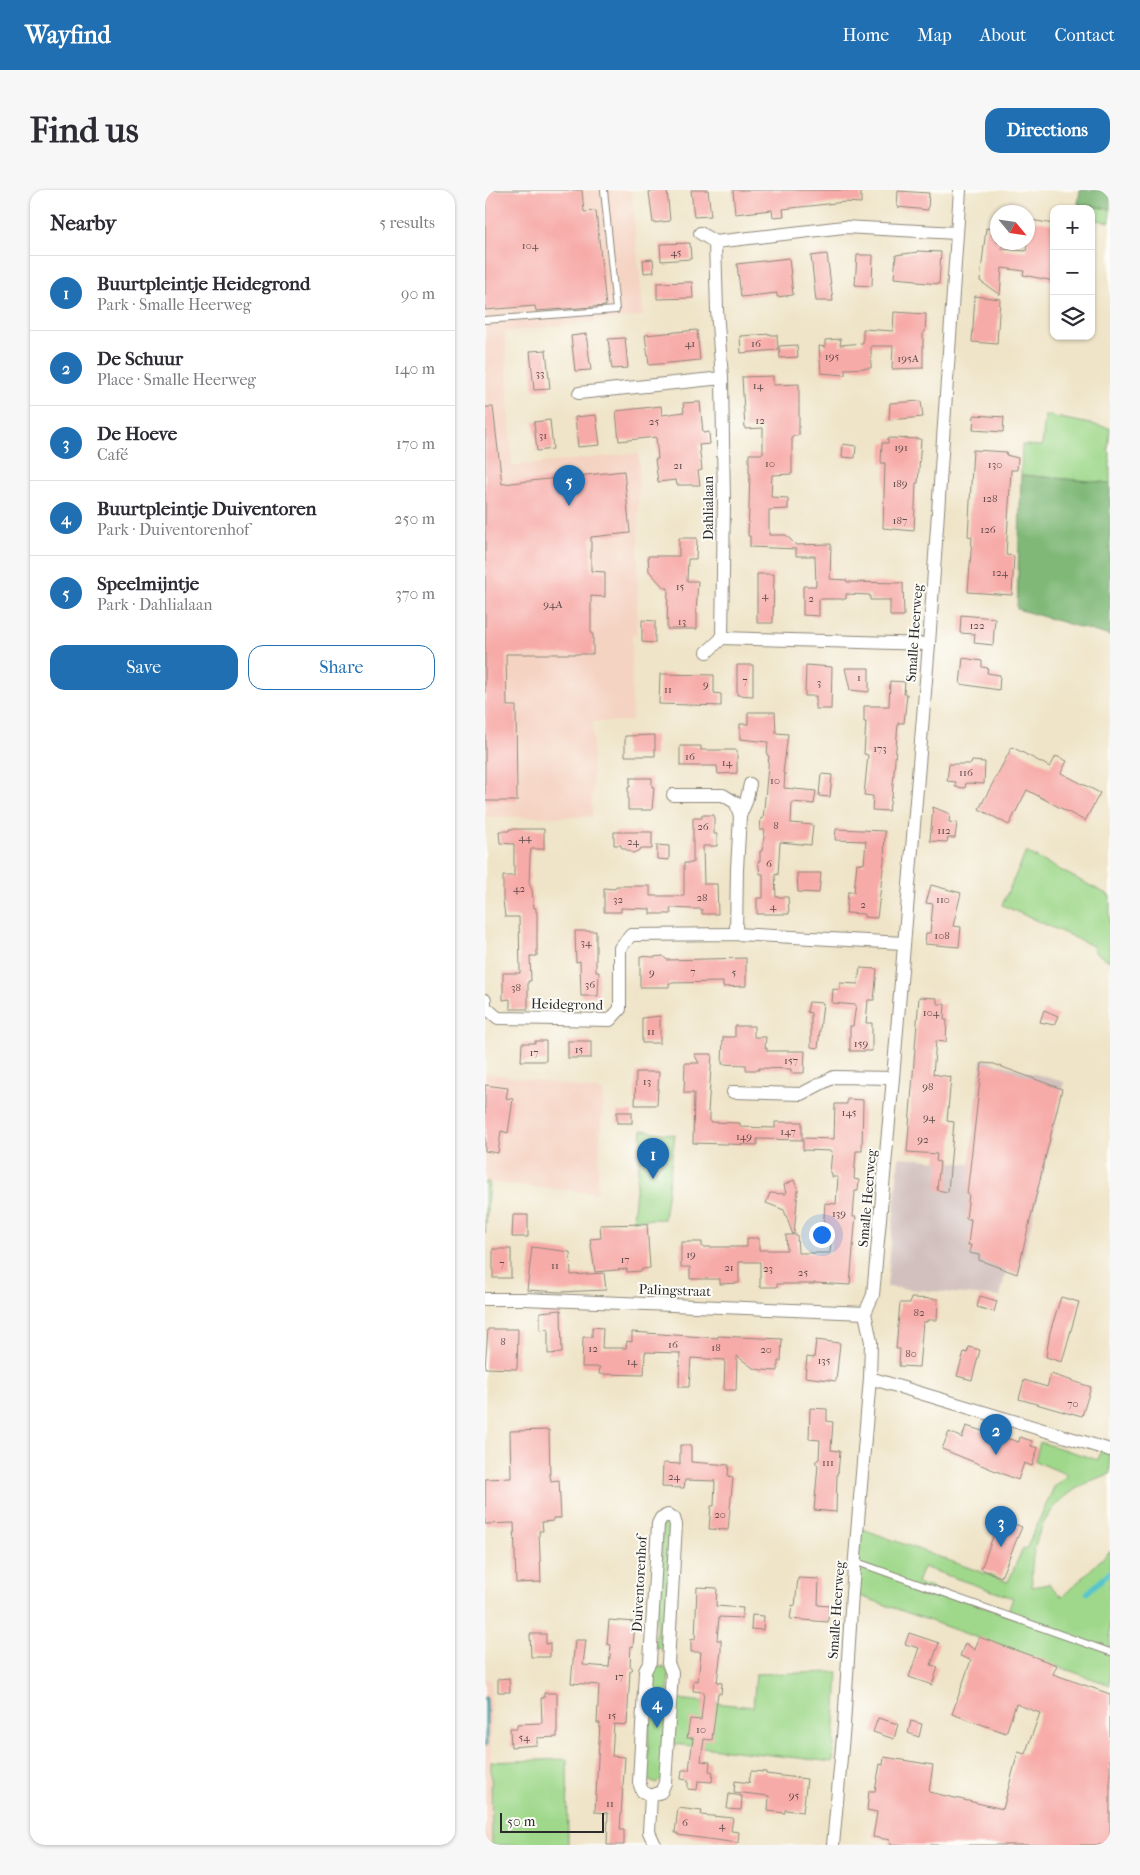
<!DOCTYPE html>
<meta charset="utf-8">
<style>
body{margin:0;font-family:"IM FELL French Canon",serif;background:#f7f7f7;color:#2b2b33}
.controls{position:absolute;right:15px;top:15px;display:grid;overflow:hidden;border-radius:10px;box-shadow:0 1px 4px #0004}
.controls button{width:45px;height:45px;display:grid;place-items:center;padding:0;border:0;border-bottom:1px solid #e1e1e2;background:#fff;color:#2b2b33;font:25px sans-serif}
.compass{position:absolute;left:505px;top:15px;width:45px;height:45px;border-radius:50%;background:#fff;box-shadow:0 1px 4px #0004;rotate:119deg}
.scale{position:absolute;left:15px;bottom:12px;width:104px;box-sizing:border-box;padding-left:5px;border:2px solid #2b2b2b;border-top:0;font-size:14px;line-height:18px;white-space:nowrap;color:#2b2b2b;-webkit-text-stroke:4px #fdfcf7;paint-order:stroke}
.you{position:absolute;left:336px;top:1044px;width:18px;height:18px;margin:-12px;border:4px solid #fff;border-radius:50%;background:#1a73e8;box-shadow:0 0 0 8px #1a73e833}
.badge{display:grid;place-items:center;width:32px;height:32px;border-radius:50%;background:#1f6fb2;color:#fff;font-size:16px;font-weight:700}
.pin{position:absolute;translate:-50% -41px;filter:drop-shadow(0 1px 2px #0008)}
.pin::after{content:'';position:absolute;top:26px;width:18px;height:15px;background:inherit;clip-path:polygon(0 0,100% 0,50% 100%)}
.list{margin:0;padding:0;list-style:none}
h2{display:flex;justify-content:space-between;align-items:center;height:65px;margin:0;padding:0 20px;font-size:21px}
h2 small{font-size:16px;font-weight:400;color:#7c7c81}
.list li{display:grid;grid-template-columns:32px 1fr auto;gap:15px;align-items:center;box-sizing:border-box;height:75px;padding:0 20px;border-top:1px solid #e1e1e2}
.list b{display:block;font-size:19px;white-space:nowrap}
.list p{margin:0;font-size:16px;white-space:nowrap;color:#7c7c81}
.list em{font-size:16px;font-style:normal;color:#7c7c81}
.actions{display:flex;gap:10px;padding:15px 20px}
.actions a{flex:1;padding:11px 0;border:1px solid #1f6fb2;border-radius:15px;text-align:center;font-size:18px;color:#1f6fb2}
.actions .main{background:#1f6fb2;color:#fff}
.icon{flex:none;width:28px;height:28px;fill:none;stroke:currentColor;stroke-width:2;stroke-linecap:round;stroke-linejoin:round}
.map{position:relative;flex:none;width:625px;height:1655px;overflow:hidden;border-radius:15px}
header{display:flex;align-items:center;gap:30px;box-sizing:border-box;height:70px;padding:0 25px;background:#1f6fb2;color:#fff}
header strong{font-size:24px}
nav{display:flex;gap:28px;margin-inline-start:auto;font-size:18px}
.intro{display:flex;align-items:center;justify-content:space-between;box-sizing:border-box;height:120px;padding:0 30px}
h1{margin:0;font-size:35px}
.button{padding:12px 22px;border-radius:15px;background:#1f6fb2;color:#fff;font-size:18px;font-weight:700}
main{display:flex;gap:30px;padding:0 30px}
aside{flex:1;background:#fff;border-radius:15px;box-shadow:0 1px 4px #0004}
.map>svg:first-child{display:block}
</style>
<header>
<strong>Wayfind</strong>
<nav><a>Home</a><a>Map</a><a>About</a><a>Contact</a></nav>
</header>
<div class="intro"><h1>Find us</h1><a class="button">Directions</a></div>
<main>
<aside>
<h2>Nearby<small>5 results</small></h2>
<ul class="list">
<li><span class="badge">1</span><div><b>Buurtpleintje Heidegrond</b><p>Park · Smalle Heerweg</p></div><em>90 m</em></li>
<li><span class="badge">2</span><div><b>De Schuur</b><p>Place · Smalle Heerweg</p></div><em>140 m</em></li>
<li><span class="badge">3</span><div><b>De Hoeve</b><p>Café</p></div><em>170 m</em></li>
<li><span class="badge">4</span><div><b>Buurtpleintje Duiventoren</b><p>Park · Duiventorenhof</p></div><em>250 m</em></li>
<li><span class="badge">5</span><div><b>Speelmijntje</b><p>Park · Dahlialaan</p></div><em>370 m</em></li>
</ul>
<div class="actions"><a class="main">Save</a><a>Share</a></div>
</aside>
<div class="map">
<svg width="625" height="1655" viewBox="0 0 625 1655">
<rect width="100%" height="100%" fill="#fdfcf7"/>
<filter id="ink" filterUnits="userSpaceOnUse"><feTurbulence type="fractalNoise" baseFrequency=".02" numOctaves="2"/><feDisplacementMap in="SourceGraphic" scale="10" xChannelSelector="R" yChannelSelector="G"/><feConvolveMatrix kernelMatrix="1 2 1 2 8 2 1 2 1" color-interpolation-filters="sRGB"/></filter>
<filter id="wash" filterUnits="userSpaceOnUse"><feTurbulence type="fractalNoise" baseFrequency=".0096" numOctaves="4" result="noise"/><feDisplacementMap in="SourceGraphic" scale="20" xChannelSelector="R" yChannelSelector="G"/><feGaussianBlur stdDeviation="1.12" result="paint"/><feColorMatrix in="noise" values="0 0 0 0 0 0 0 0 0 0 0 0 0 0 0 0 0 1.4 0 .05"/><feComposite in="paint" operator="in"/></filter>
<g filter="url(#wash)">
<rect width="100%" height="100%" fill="#efe4c8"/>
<g fill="#f5d3c2">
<path d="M0 0H146L159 126 20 142 27 276 154 263 152 444H147V531L108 532 107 627H0Z"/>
<path d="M0 883 118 901 112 1003 0 992Z"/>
<rect x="0" y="1489" width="6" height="166"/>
</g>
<path fill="#d1c0bd" d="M496 869 579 892 535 1081 532 1084 521 1080 515 1107 402 1097 414 967 485 974Z"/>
<g fill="#9fd88b" stroke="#65825b" fill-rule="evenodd">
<path d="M593 14 625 19V32L606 29V19H592Z"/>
<path d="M560 225 625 238 623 261 625 262V293L536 285 537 255 557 256Z"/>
<path d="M541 662 625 706V771L609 762 608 756 517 715Z"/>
<path d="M157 940 190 945 179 1029 148 1030Z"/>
<path d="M0 992H4L0 1044Z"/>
<path d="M555 1252 613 1270 617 1257 625 1262V1284C569 1300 543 1340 547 1397L564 1394 577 1407 625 1361V1495L367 1403 372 1337 523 1392 538 1358 541 1359 569 1297 583 1285 550 1271ZM438 1377 528 1408 522 1425 432 1393Z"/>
<path d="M186 1330 179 1460 170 1456 178 1331Z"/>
<path d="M174 1477H179L184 1484 178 1589 171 1594 163 1590 162 1587 166 1488 168 1479Z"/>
<path d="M353 1482 348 1572 189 1554 191 1509 268 1517 271 1484Z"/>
<path d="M82 1569 83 1655H7L6 1572Z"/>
</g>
<g fill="#7fb877" stroke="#557251">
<path d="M595 0H625V19L593 14Z"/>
<path d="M536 285 625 293V446L532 419Z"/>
</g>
<path fill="#eeda9e" stroke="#8c8264" d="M166 963 172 965V976L167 979 161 973V965Z"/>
<rect fill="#56c4cd" stroke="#40787c" x="0" y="1507" width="2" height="49"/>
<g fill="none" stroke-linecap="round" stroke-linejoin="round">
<path stroke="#56c4cd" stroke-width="4.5" d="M602 1403 625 1382"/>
</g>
<g id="blocks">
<g fill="#f7aba8">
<path d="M0 0H97L99 22 111 21 121 116 51 121 50 116 0 120Z"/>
<path d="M182 0 185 31 168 33 164 2Z"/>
<path d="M206 0H223L226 26 209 27Z"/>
<path d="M248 0H376V13L360 12 298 19 299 26 288 27 287 20 250 24Z"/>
<path d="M413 1 444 3 443 20 412 17Z"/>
<path d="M546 30 569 34V91L538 85 539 81 517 78 515 105 495 91 501 38 512 40V52H518L517 59 541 61Z"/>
<path d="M205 53 206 69 176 71 175 54Z"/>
<path d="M432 61 456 62 454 94 432 92V90L409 88 411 65 433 62Z"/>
<path d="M342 64 348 111H331L326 66Z"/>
<path d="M372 65H388L387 96 370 95Z"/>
<path d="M304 68 308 105 292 107V103L256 107 252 74Z"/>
<path d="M168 69 169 82 159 83 158 70Z"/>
<path d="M207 92 208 108 172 109V93Z"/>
<path d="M490 106 515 109 512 154 487 152Z"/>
<path d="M409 122 441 124 440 142H438V178L407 179 408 156H386V178L360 179V185L336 183 334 156 340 157V150L356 149 355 155 378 153V139L408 141Z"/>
<path d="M212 140 215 170 164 175 160 145Z"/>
<path d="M101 144 106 180 90 181 86 146Z"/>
<path d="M286 144V145H292L293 160 256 163 255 146Z"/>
<path d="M140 148 143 178 127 179 123 149Z"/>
<path d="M312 155 313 167 295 168 294 156Z"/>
<path d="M61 160 65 199 49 200 45 161Z"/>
<path d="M288 186V195L314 194V245L307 246V284L287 285 286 307 303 308V319L284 320V345H301L311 355 346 354 345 389 362 390V392L418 393 419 426H405V410H385V405L361 404V409H334V426L318 425V396H331L330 366H311V359L265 357V346H263L265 283H264V264H278V238L260 239 257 187Z"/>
<path d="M436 211 438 227 404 230 405 213Z"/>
<path d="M215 212 218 243 224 242 225 254 214 255 217 280 213 281 215 295H192L191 290 173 292 170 269H173L171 247 134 251 131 221 176 216 177 225 199 222 198 213Z"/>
<path d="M0 217H8L17 294 139 281 145 343 106 347V381L120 382V407L106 406V444H108V464H21L22 516H31L32 611H0Z"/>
<path d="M111 225 115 255 93 257 90 227Z"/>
<path d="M489 225 519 227 518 242 488 240Z"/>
<path d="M65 230 68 259 52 261 49 232Z"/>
<path d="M403 248 436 249 433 293H431L429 341 398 338 400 273H396L397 253H403Z"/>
<path d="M358 254 371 256 370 268 357 267Z"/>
<path d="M488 260 522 262 521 265 533 268 532 280H526L521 365 529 366 527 405 483 402 487 347 483 346Z"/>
<path d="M194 348H212L211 369H203L202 391H213L211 423H212V439H182L183 398H179L164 381 163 366H194Z"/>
<path d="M272 384H289L288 433H272Z"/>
<path d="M476 425 510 428 508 455 489 453 490 444 475 443Z"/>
<path d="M157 430 170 431V453L157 452Z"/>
<path d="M478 468 497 471V477L503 478 502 483 515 485 514 500 475 494Z"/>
<path d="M252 475H268V506L252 505Z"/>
<path d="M321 475 347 477 346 519H331V506H320Z"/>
<path d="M360 478H384V502L365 500Z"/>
<path d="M175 484 229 485V503L236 504V516L174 514Z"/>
<path d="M405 491 420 492 419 504H422L419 533H413L407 607H406L404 621 387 620 388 606 379 605 383 565 379 564 381 532H379V516H404Z"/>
<path d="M263 522H290L291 543 303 544 298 583 300 584 299 598 331 601 329 614 307 612 306 633 328 635 326 655 295 652 293 685 290 684 291 707H303L304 724H272V708H278V684H275L273 671H275V661H277L280 640H275L276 628 278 629 284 566 282 565 283 552 255 549V534H263Z"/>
<path d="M170 545V566H140V546Z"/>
<path d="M195 556H216V560H252V583L233 584 232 576H195Z"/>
<path d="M527 557 565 577 571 566 582 571 576 583 615 603 600 631 542 600 524 635 494 619Z"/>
<path d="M487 571 500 572 499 594 481 593 480 598 470 597 471 592 462 591 464 574H486Z"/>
<path d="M336 584 347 585 345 607 334 606Z"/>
<path d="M145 588H167V597H169L167 620H143V597H145Z"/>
<path d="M448 617 465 624 464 632 472 633 470 648H463L462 652 445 651Z"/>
<path d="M217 625H229V644H232V656H218L219 694H232L233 724H217V719H207L185 718 186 724H165V719L136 718V722H119V698L130 699 131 696H165V706H199V673H208V628H217Z"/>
<path d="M24 639H59V659H46L45 666 44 693 47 700 49 718H51V722H52V766H45L46 791H43V819H25V809L18 810V783H35L34 727H20L18 710V686H29V654L15 653 14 641H24Z"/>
<path d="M351 639 400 641 399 671 392 728 379 727V724L361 723 363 702H369L372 673 379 674 381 651 350 650Z"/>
<path d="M129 642H167V659H157L148 663 136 657V655H129Z"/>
<path d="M172 655 184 656V670L172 669Z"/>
<path d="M312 683H336L334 703 313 702Z"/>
<path d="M446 695 476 703 468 736 476 737 474 757 440 754 441 743H445L448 714 441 713Z"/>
<path d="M90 741H111V782H114L113 806H96L95 771 91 772Z"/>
<path d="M155 766 168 767 178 766 182 770 261 768V796L238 797V792L184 793V797H155Z"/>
<path d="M375 778 392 779 389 810H383L381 833H387V861H365V836H368L371 815 347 813 348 799 355 800V793L373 794Z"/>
<path d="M434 807 452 808V814H460L459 830H462L461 852 451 851 448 884 466 887 462 931 469 932 463 1002 452 1000 455 972 451 971 452 964 422 962Z"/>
<path d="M324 812 338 813 333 858 326 857V823L322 822Z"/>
<path d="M559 820 573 826 569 835 555 832Z"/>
<path d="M175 826V853H157V828Z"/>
<path d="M250 836H269V847H281L280 858H282V861H320L319 883H306V879L274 878V880H261V875L237 874 238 847H250Z"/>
<path d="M50 851H61V871H36L37 853H50Z"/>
<rect x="83" y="851" width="23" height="17"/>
<path d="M209 864H227L223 922H225V932L255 933V937L290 938V932H317V950L272 949V955L208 953 209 903H199L200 873H214Z"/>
<path d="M497 873 509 874 577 899 532 1084 494 1070V1065L484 1063 486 1055H483L486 1029H481L484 1004H482Z"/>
<path d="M151 882H174L172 915H150Z"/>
<path d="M0 895 23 898 21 908 28 909 23 943 16 941 13 963 0 961Z"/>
<path d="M362 909 378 910 377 961H371L369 989 374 990 373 1001H370L368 1027H371L370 1035 365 1095 329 1093V1094H292V1097H275V1072H254V1093L235 1094V1089H205V1077H196V1052H217V1057H262V1048H274V1060H302L301 1045H308L299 1020 281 1013 285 1003 301 1004 299 995 309 990 313 1000 309 1045H312L313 1063H345L347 1043 338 1042 340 1013 351 1014 353 987H347V983L345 982 347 961 318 960V948L349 949 350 914H362Z"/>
<rect x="132" y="922" width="15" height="11"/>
<path d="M28 1025H43V1047H27Z"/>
<path d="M162 1034 165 1078 157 1079V1081L142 1082V1079L110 1082 105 1049 116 1048 115 1035Z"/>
<path d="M47 1057 85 1062 86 1085 119 1083 121 1100 75 1102 42 1100Z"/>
<rect x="8" y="1059" width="18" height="29"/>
<path d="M495 1106 512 1111 509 1122 492 1117Z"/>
<path d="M576 1107 594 1112 577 1172 561 1167 565 1142Z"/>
<path d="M426 1108 453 1109 452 1130H442V1132H438L434 1177 414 1176 415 1159H411L415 1113H425Z"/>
<path d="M76 1120 77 1163 63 1164V1139L55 1140V1122Z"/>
<path d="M107 1137 118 1138 117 1158H141L142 1151 147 1152V1142L233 1148V1146L297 1149 296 1171H293V1181L276 1180 268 1178 252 1166 251 1200H239L240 1170 206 1168 204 1197H194L195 1163 160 1162 159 1185 114 1184 115 1177H97L98 1147H107Z"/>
<path d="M3 1139H33L32 1179 0 1178Z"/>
<path d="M331 1150 355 1153 351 1191 320 1187 322 1167 329 1168Z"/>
<path d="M484 1157 495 1160 487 1190 472 1186 479 1162 482 1163Z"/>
<path d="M566 1184 606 1197 597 1226 586 1223V1224L534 1209 539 1190 562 1197Z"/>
<path d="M325 1218 342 1219V1231L348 1232 346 1260 355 1261 353 1283H352L351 1322 329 1320 333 1275 330 1272 334 1269 335 1250 324 1249Z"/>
<path d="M481 1236 534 1252 535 1247 547 1251 546 1256 553 1258 547 1276 539 1273 533 1290 457 1259 464 1242 477 1248Z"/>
<path d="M64 1240 65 1286 66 1291 74 1290 76 1328H68V1331L57 1332 58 1341H54L56 1392 31 1393 29 1333 0 1334V1289L26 1288 25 1241Z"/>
<path d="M195 1255H206V1272L244 1275 243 1286 248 1287 243 1340 224 1339 226 1316H229L230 1291 200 1290 199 1298 177 1297 178 1273 195 1274Z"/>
<path d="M515 1328 537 1337 516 1387 496 1379Z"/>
<path d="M313 1388 334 1389 333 1415 344 1416 343 1432 305 1429 307 1415 310 1416Z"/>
<path d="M212 1397 232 1398 231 1416 258 1418 257 1428 234 1427 232 1450H236V1461L232 1492 237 1493 236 1504 233 1503 227 1550 219 1549 216 1571 225 1572 224 1581 228 1582 227 1592 213 1591 212 1600 203 1599V1590L196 1589 197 1580H204L208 1548H202L205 1529 216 1530 219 1502 208 1501 209 1490 213 1491 216 1462H206V1449L210 1450Z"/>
<path d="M267 1425 279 1426 278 1440 266 1439Z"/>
<path d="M124 1430 150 1432 148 1457 146 1456 145 1475 148 1479 145 1481 142 1535 129 1534 127 1566 140 1567 135 1640H139V1655H122L123 1623 110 1622 115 1533H112L114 1495 86 1493 90 1450H101L98 1475 124 1477 126 1455 122 1454Z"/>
<path d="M424 1443 454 1453 446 1475 453 1477 447 1495 424 1487 434 1458 420 1454Z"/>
<path d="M45 1444H61V1454L65 1453V1467H46Z"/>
<path d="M494 1447 572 1475 568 1484 625 1504V1655H420L404 1654 405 1650 388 1647 392 1622 382 1620 384 1601H390L395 1574 398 1575 399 1567 448 1575 444 1602 518 1619 533 1562 540 1564 555 1523 531 1514 521 1543 467 1524 486 1470 475 1466 480 1453 490 1460Z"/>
<path d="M24 1488 25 1502H13V1489Z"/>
<path d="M59 1503H72V1547L52 1548V1555L26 1557 25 1538H32V1534L57 1533 56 1508H59Z"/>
<path d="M393 1528 413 1534 409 1549 388 1542Z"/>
<path d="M426 1531 437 1534 434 1547 423 1543Z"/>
<path d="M266 1581 281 1582V1584L322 1589 318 1622 300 1620V1623L283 1621 284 1606 249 1602 250 1591 264 1593Z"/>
<path d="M244 1604 257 1606 256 1620 242 1619Z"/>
<path d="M193 1618 217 1621 216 1625 248 1628 246 1641 254 1642 253 1653 193 1645V1643H190Z"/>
</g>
</g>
</g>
<g filter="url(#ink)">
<use href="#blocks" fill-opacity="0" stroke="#8d887a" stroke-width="1"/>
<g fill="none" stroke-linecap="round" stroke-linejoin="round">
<defs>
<g id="service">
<path d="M0 130 131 120 119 0"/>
<path d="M369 1371 625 1462"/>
</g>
<g id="minor">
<path d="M215 43 230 52"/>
<path d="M94 203 237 188"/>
<path d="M444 454 237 448 239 312 237 188 232 120 230 52 359 37 472 43"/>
<path d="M222 462 237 448"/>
<path d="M188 605H238L251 613 255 626 252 679 251 744"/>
<path d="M255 626 261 612 265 594"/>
<path d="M0 810V817L13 828 125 830 135 819V758L146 745 251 744 419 753"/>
<path d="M248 902 316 904 349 887 408 888"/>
<path d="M0 1109H39L380 1123"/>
<path d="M385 1188 625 1260"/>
<path d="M183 1325 189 1328 191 1335 183 1473 187 1483 180 1593 176 1602 166 1606 157 1601 154 1592 160 1481 165 1472 173 1334 176 1328Z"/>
<path d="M166 1606 164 1642 170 1655"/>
<path d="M348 1655 359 1535 367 1403 385 1188 386 1152 380 1123 388 1105 408 888 444 454 475 0"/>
</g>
</defs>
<use href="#service" stroke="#8d887a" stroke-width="8"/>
<use href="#minor" stroke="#8d887a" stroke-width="14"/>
<use href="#service" stroke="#fff" stroke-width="6"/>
<use href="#minor" stroke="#fff" stroke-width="12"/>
</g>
</g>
<g text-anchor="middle" stroke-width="4" stroke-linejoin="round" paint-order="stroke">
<g font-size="11" fill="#5e4b4a">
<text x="45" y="59">104</text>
<text x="191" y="66">45</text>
<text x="205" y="157">41</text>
<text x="271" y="157">16</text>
<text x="347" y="170">195</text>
<text x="423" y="172">195A</text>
<text x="55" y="187">33</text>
<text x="273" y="199">14</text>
<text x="275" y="234">12</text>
<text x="169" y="235">25</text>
<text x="58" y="249">31</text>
<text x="416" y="261">191</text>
<text x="285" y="277">10</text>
<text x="510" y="278">130</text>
<text x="193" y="279">21</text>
<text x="415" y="297">189</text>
<text x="505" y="312">128</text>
<text x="415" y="334">187</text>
<text x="503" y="343">126</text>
<text x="515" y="386">124</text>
<text x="195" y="400">15</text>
<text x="280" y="409">4</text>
<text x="326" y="412">2</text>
<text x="68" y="418">94A</text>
<text x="197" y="435">13</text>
<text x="492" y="439">122</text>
<text x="374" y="491">1</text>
<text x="260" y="494">7</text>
<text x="334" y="496">3</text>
<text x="221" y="498">9</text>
<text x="183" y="503">11</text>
<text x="395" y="562">173</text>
<text x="205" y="570">16</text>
<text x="242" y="576">14</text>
<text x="481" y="586">116</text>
<text x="290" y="594">10</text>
<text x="291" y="639">8</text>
<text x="218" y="640">26</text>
<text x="459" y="644">112</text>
<text x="40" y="651">44</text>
<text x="148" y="655">24</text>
<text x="284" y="677">6</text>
<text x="34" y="702">42</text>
<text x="217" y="711">28</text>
<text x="133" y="713">32</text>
<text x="458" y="713">110</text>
<text x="378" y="718">2</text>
<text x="288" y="720">4</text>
<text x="457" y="749">108</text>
<text x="101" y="756">34</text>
<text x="208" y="785">7</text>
<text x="167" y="786">9</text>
<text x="249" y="786">5</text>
<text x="105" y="798">36</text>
<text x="31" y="801">38</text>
<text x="446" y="826">104</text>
<text x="166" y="845">11</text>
<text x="376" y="857">159</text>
<text x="94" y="863">15</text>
<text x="49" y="866">17</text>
<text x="306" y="874">157</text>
<text x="162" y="895">13</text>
<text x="443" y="900">98</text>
<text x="364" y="926">145</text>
<text x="444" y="931">94</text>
<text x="303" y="945">147</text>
<text x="259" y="950">149</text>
<text x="438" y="953">92</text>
<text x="354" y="1027">139</text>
<text x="206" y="1068">19</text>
<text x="140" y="1073">17</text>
<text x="17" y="1077">7</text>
<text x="70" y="1079">11</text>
<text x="244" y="1081">21</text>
<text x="283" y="1082">23</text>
<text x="318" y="1086">25</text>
<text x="434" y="1126">82</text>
<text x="18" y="1155">8</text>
<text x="188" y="1158">16</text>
<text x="231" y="1161">18</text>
<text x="108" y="1162">12</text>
<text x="281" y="1163">20</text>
<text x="426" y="1167">80</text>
<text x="339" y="1174">135</text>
<text x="147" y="1175">14</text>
<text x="588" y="1217">70</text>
<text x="343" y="1276">111</text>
<text x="189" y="1290">24</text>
<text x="235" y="1328">20</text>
<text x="134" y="1490">17</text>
<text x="127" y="1529">15</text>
<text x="216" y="1543">10</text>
<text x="39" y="1551">54</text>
<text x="309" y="1609">95</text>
<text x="125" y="1617">11</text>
<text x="200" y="1636">6</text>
<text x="237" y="1639">4</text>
</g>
<g font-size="14" fill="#2b2b2b" stroke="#fdfcf7">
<text transform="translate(223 318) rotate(-90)" y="5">Dahlialaan</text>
<text transform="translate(429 443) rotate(-86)" y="5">Smalle Heerweg</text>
<text transform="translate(82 814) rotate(1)" y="5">Heidegrond</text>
<text transform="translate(382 1008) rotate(-85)" y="5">Smalle Heerweg</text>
<text transform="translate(190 1100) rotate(2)" y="5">Palingstraat</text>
<text transform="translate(154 1394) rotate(-87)" y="5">Duiventorenhof</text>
<text transform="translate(351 1420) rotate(-86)" y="5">Smalle Heerweg</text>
</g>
</g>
</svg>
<div class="controls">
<button>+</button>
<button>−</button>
<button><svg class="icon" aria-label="layers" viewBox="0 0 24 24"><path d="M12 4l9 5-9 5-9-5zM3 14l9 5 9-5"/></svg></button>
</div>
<svg class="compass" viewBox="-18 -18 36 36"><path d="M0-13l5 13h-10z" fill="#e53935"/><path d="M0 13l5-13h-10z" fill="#7c7c81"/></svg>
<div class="scale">50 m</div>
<div class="you"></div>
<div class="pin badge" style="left:168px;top:989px">1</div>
<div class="pin badge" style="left:511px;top:1265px">2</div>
<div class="pin badge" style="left:516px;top:1357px">3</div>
<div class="pin badge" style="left:172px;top:1538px">4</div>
<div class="pin badge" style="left:84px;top:316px">5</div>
</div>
</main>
